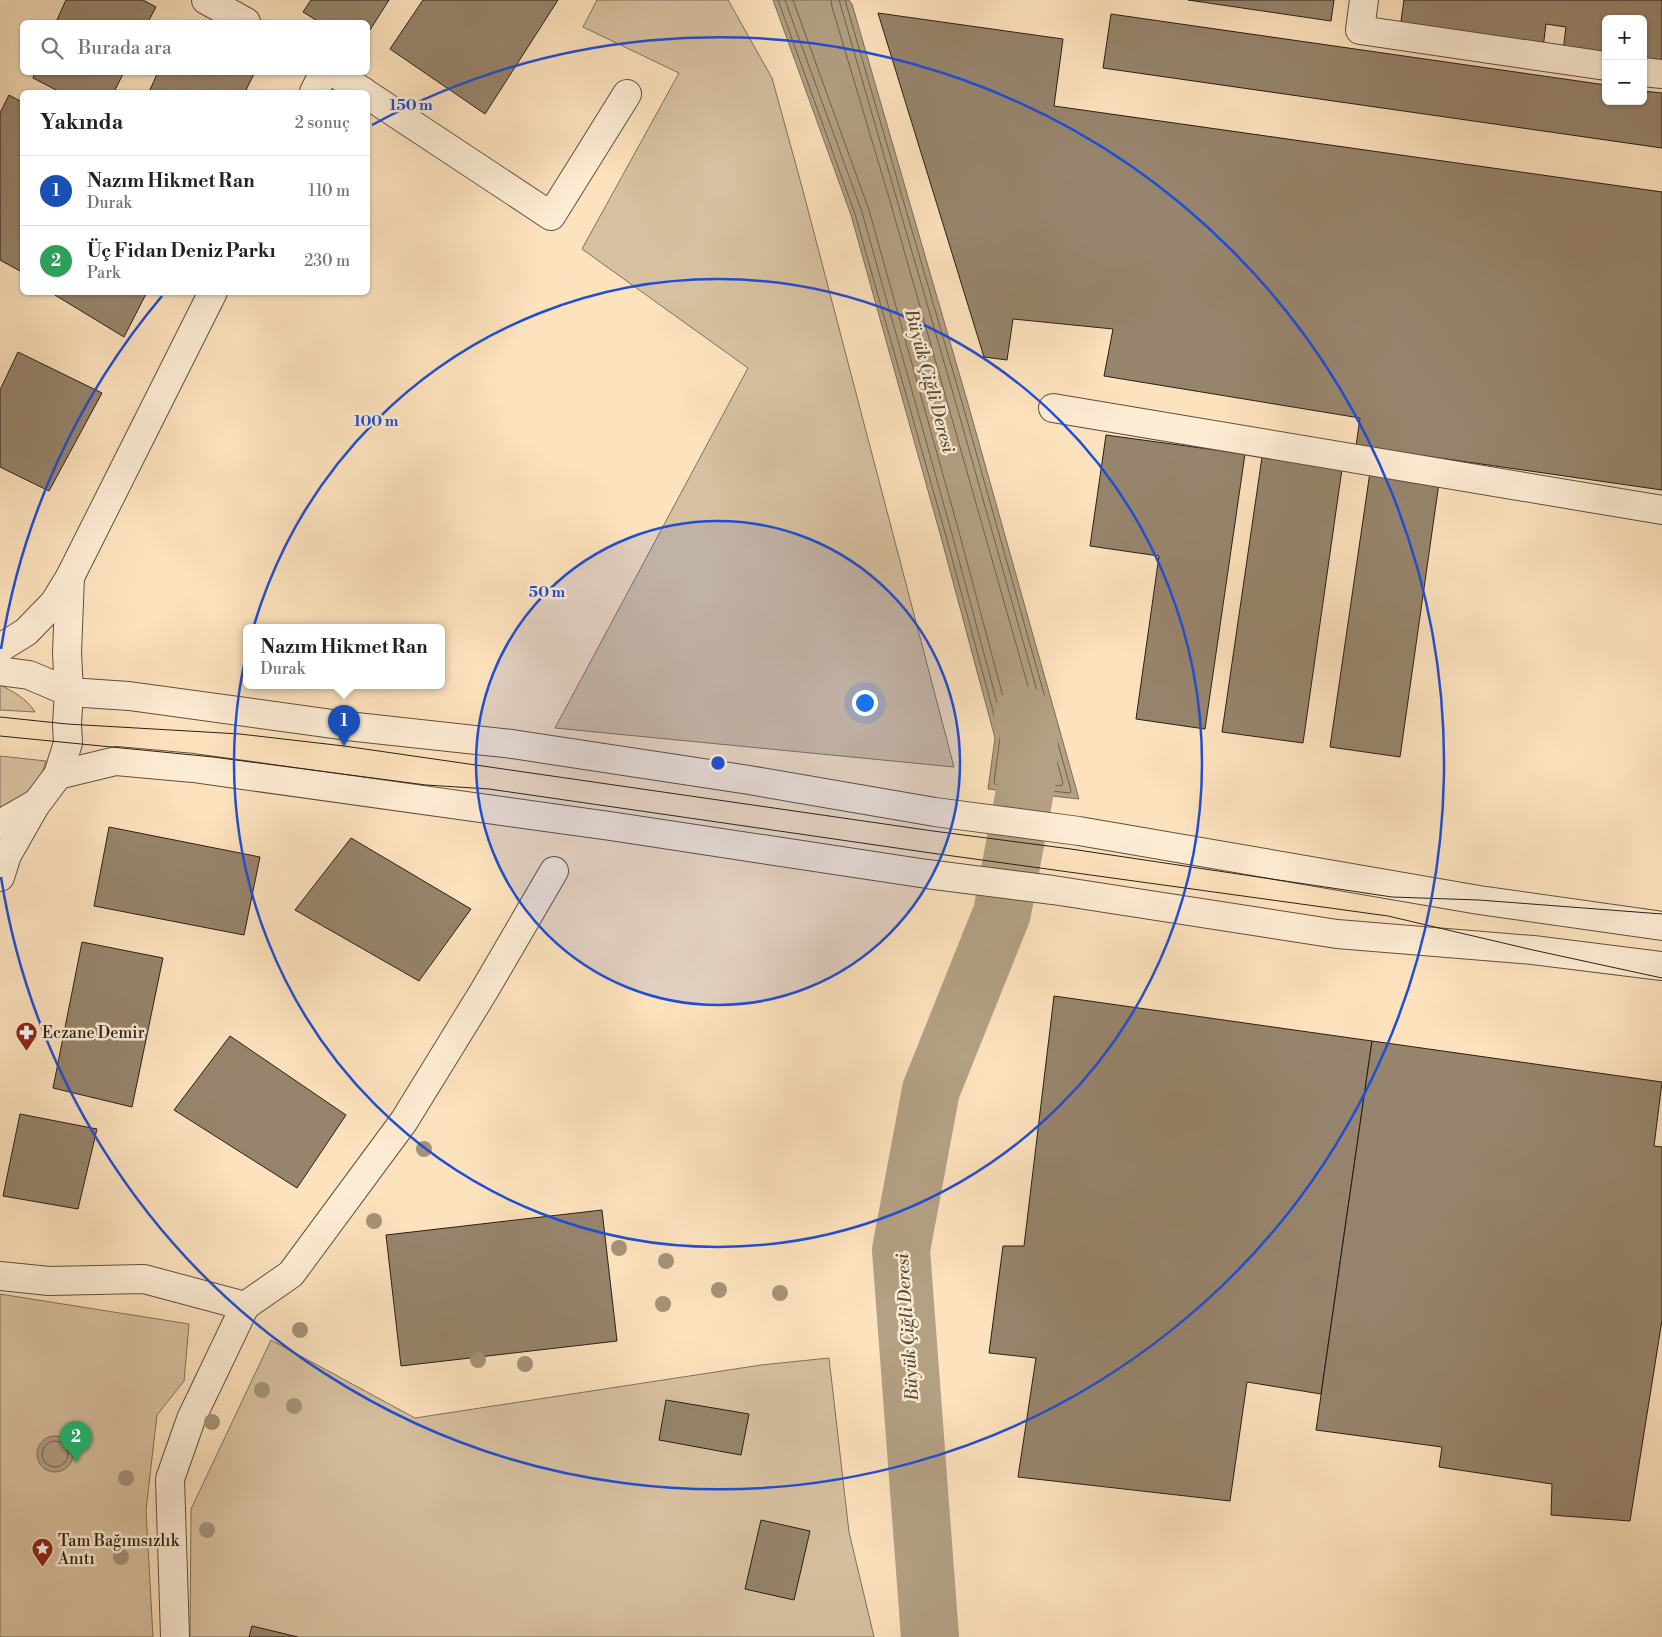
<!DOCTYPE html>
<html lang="tr">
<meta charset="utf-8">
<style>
body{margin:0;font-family:"Libre Bodoni",serif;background:#f2f2f2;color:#202124}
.controls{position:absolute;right:15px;top:15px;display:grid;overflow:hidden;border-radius:8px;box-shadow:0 1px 4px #0004}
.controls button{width:45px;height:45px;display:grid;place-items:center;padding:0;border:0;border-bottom:1px solid #e0e0e0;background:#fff;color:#202124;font:25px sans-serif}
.you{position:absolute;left:864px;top:702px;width:18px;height:18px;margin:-12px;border:4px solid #fff;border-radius:50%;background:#1a73e8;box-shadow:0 0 0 8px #1a73e833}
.badge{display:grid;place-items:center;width:32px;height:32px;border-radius:50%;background:#8f2418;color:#fff;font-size:16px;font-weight:700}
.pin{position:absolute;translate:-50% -41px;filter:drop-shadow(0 1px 2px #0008)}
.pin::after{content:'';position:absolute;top:26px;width:18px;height:15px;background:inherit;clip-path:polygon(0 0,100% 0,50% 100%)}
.popup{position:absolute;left:243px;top:624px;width:202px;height:65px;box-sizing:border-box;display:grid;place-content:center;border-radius:8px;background:#fff;filter:drop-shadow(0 1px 4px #0005);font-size:16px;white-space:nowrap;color:#757577}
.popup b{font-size:19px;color:#202124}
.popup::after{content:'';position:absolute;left:50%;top:100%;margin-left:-10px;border:10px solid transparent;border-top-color:#fff}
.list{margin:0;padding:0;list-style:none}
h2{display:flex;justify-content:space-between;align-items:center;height:65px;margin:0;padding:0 20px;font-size:21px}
h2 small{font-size:16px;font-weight:400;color:#757577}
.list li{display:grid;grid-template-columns:32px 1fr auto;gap:15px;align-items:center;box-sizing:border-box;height:70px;padding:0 20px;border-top:1px solid #e0e0e0}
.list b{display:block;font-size:19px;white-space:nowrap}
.list p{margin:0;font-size:16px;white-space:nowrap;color:#757577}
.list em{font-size:16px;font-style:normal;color:#757577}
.icon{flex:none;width:28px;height:28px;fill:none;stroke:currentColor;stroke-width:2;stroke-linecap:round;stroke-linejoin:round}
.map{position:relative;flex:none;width:1662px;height:1637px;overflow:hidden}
.search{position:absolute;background:#fff;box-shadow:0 1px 4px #0004;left:20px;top:20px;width:350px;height:55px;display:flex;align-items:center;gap:12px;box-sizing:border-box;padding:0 18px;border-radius:8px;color:#757577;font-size:19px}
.panel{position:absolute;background:#fff;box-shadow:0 1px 4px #0004;left:20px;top:90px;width:350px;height:205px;border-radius:8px}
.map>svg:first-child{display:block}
</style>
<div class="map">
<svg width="1662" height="1637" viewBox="0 0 1662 1637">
<rect width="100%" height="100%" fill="#fce2bd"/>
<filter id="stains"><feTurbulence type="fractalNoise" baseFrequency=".004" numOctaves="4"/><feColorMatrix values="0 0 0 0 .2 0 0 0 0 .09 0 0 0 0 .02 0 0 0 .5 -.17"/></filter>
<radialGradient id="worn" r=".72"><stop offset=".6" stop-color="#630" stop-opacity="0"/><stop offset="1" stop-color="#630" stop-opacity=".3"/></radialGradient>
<g fill="#d8c1a0" stroke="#80705a">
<path d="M597 0H728L772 78 802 187 954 767 555 728 748 368 582 249 679 73 583 27Z"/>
<path d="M0 685C14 692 26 698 35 712L0 710Z"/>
<path d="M0 756 46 761C37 791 26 799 0 813Z"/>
<path d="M0 1294 189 1324 184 1381 157 1415 146 1510 153 1637H0Z"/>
<path d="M271 1340 415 1418 761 1365 829 1358 849 1532 874 1637H190L191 1509Z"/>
</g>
<g fill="#b4a084" stroke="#7c6c58">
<path d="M773 0H849L852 4 968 404 1079 799 988 789 995 738 941 537 851 215Z"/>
<circle cx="55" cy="1454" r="18"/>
</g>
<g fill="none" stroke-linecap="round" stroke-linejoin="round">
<g stroke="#6e604c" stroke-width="1">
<path d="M778 0 855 214 946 536 1000 737 994 783 996 785 1070 793 1071 790 963 406 845 0"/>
<path d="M785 0 862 212 952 534 1006 736 1001 778 1003 779 1061 786 1063 783 957 407 839 0"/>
<path d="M793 0 869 210 959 532 1013 734 1010 771 1012 773 1051 777 1053 774 890 201 832 7 831 0"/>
<circle cx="55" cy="1454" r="13"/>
</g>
<path stroke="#b4a084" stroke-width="58" d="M930 1637 901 1250 931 1090 1002 913 1028 775 1029 735 1023 715"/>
</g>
<g fill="#97846c" stroke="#291f15">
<path d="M66 0H143L156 7 148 22H56Z"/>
<path d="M311 0H389L368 33V22H319L303 12Z"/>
<path d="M423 0H558L485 114 390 49Z"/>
<path d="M1188 0H1334L1331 21Z"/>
<path d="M1404 0H1662V65L1643 63V19H1606V57L1563 51 1566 27 1546 24 1543 48 1400 28Z"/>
<path d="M878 13 1063 39 1054 106 1662 192V490L1356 446 1360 418 1104 376 1113 329 1013 319 1007 360 984 357Z"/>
<path d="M1111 14 1606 85V101H1643V91L1662 93V148L1103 68Z"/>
<path d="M35 72H124L114 92H60L33 78Z"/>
<path d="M158 72H255L245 92H149Z"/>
<path d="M9 95 22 102V272L0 260V113Z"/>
<path d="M50 292H147L124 337Z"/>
<path d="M18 352 102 393 49 491 0 467V390Z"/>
<path d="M1106 435 1245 454 1205 729 1136 719 1159 556 1090 546Z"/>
<path d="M1262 457 1342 469 1303 743 1222 732Z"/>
<path d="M1370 472 1439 483 1400 757 1330 747Z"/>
<path d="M109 827 260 857 244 935 94 906Z"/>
<path d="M351 838 471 909 419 981 295 910Z"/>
<path d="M82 942 163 958 132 1107 53 1088Z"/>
<path d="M1054 996 1372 1041 1321 1394 1247 1382 1230 1501 1018 1477 1036 1358 989 1353 1003 1246H1024Z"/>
<path d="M230 1036 346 1115 297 1188 174 1110Z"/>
<path d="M1372 1041 1662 1082 1654 1146 1662 1147V1320L1630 1521 1551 1515 1552 1484 1439 1467 1442 1447 1316 1430Z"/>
<path d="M20 1114 97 1129 78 1209 3 1196Z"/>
<path d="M602 1210 617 1341 401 1366 386 1235Z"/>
<path d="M666 1400 749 1414 741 1455 659 1440Z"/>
<path d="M761 1520 810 1531 794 1600 745 1589Z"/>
<path d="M252 1626 298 1637H249Z"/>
</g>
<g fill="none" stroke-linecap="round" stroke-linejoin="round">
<defs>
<g id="minor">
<path d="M206 0 246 22"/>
<path d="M1364 0 1360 30 1606 66"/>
<path d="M333 72 364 92"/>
<path d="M1643 72 1662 74"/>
<path d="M314 92 324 72"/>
<path d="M368 95 551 216 627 94"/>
<path d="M1053 408 1662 510"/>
<path d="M70 577 67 653 69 692 129 696 347 726 512 744 749 780 935 812 1079 831 1479 900 1662 926"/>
<path d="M0 648 26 632 54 603 70 577 213 292"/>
<path d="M0 671 29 675 69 692 67 724 68 743 58 775 37 803 0 824"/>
<path d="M58 775 116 761 193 768 610 826 927 874 1053 890 1337 934 1533 950 1662 966"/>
<path d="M0 877 7 855 36 804"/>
<path d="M0 1276 49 1281 144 1279 245 1306 191 1419 170 1479 175 1637"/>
<path d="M245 1306 291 1274 404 1121 484 991 554 871"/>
</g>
</defs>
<use href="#minor" stroke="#5e503f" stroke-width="30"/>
<use href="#minor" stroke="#fdecd4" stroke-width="28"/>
<g stroke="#291f15" stroke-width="1">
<path d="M0 717 67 724 240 734 344 746 933 831 1071 849 1392 897 1479 900 1662 914"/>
<path d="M0 736 213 757 426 785 489 789 931 853 1388 916 1533 950 1662 978"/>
</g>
</g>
<g fill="#a59278">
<circle cx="424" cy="1149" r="8"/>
<circle cx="374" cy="1221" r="8"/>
<circle cx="619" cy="1248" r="8"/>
<circle cx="666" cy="1261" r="8"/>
<circle cx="719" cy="1290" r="8"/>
<circle cx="780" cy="1293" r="8"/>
<circle cx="663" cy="1304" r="8"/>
<circle cx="300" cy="1330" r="8"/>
<circle cx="478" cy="1360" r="8"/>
<circle cx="525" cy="1364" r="8"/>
<circle cx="262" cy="1390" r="8"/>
<circle cx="294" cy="1406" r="8"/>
<circle cx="212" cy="1422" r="8"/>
<circle cx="126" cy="1478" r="8"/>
<circle cx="207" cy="1530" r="8"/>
<circle cx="121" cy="1557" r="8"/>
</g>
<circle cx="718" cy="763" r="242" fill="#1d4ed8" fill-opacity=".12"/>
<g fill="none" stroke="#1d4ed8" stroke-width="2.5">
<circle cx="718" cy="763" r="242"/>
<circle cx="718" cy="763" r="484"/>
<path d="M1 649A726 726 0 0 1 162 296M372 125A726 726 0 1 1 1 877"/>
</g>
<defs>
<symbol id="pharmacy-pin" viewBox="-11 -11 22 30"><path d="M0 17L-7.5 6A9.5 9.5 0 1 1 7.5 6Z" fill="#8f2418" stroke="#fdecd4"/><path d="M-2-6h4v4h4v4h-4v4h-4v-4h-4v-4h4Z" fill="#fff"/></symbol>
<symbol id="sight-pin" viewBox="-11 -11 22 30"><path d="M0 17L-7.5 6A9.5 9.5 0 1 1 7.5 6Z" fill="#8f2418" stroke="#fdecd4"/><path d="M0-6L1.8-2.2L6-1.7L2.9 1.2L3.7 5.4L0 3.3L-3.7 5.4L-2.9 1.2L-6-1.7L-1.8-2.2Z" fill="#fff"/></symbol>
</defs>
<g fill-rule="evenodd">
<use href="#pharmacy-pin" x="14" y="1020" width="25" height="34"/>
<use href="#sight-pin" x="30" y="1536" width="25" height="34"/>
</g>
<g text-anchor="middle" stroke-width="5" stroke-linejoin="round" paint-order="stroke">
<g font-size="16" fill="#291f15" stroke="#fdecd4" text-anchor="start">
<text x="42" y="1038">Eczane Demir</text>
<text x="58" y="1546">Tam Bağımsızlık<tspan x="58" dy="18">Anıtı</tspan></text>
</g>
<g font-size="18" font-style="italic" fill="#5a4c3c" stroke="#fdecd4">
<text transform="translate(930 381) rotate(75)" y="6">Büyük Çiğli Deresi</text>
<text transform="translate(907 1327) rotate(-94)" y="6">Büyük Çiğli Deresi</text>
</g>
</g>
<circle cx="718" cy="763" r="8" fill="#1d4ed8" stroke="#fdecd4" stroke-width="2.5"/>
<g font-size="15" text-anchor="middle" font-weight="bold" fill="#1d4ed8" stroke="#fdecd4" stroke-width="5" stroke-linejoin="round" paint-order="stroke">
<text x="411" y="110">150 m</text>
<text x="376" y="426">100 m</text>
<text x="547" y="597">50 m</text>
</g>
<rect width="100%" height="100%" filter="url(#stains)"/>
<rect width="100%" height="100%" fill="url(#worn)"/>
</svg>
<div class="controls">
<button>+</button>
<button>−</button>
</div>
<div class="you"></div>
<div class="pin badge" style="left:344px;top:746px;background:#1a4fb4">1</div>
<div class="popup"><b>Nazım Hikmet Ran</b>Durak</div>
<div class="pin badge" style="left:76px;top:1462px;background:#2e9e5b">2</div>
<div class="search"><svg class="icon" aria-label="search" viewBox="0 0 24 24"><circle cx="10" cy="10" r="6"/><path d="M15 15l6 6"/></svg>Burada ara</div>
<section class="panel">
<h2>Yakında<small>2 sonuç</small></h2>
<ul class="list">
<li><span class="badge" style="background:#1a4fb4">1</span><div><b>Nazım Hikmet Ran</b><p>Durak</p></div><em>110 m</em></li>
<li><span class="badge" style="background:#2e9e5b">2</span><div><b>Üç Fidan Deniz Parkı</b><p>Park</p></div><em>230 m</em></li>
</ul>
</section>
</div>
